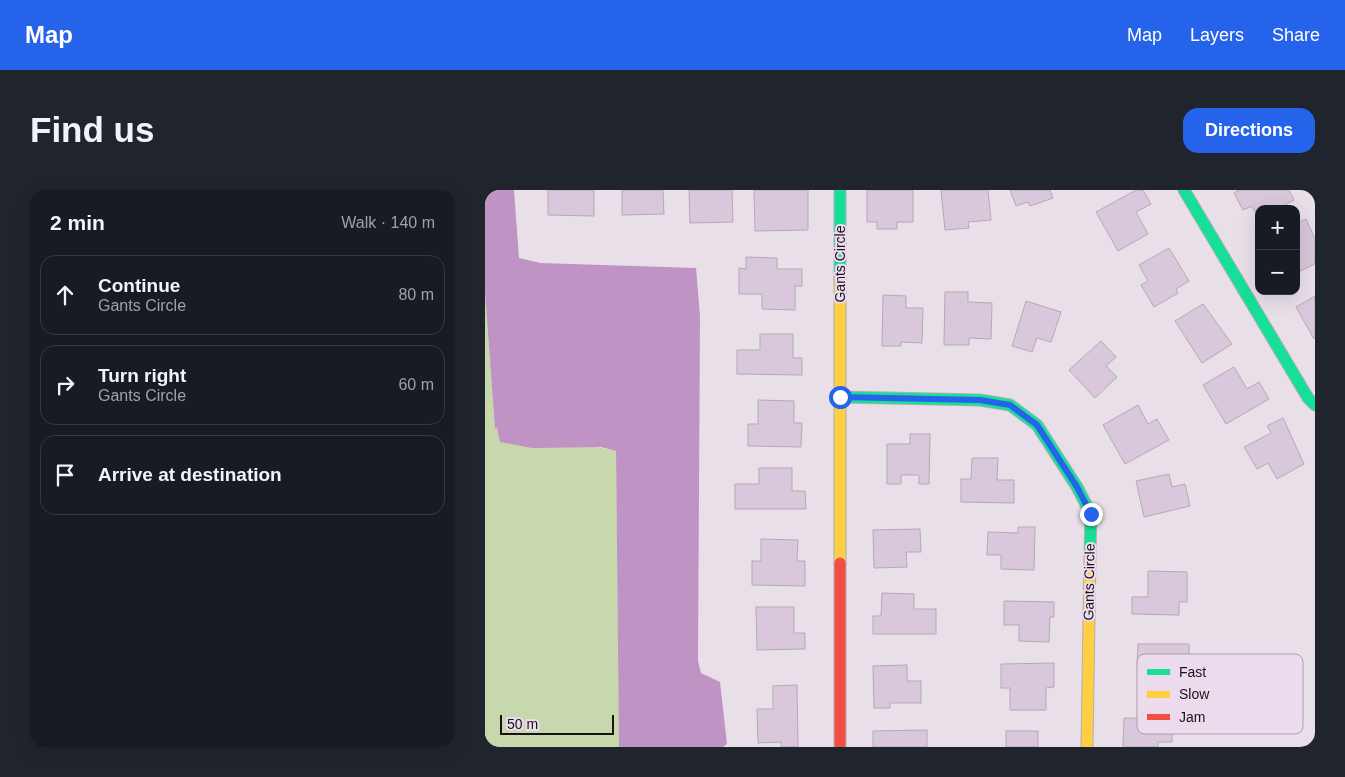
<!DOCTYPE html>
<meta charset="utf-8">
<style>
body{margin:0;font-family:Helvetica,sans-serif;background:#20242c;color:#f1f3f6}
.controls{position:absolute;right:15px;top:15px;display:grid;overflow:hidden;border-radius:10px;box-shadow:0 5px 20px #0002}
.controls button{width:45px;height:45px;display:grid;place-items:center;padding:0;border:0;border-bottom:1px solid #363941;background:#171b24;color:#f1f3f6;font:25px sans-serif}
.scale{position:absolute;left:15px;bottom:12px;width:114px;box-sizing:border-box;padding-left:5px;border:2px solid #171218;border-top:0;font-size:14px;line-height:18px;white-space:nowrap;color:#171218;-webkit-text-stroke:4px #ecdbed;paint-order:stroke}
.stop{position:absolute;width:15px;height:15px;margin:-11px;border:4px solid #2563eb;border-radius:50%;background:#fff}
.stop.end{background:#2563eb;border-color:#fff;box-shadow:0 1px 5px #0008}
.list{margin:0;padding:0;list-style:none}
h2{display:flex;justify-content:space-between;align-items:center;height:65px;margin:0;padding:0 20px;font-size:21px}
h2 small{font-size:16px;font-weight:400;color:#9ea1a6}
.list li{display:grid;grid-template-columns:32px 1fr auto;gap:15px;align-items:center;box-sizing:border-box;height:80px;margin:0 10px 10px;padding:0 10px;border:1px solid #363941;border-radius:15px}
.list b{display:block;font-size:19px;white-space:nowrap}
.list p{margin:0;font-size:16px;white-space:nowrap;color:#9ea1a6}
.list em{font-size:16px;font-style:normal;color:#9ea1a6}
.icon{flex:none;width:28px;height:28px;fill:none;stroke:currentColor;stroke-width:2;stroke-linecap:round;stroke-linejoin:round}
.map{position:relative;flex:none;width:830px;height:557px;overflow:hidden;border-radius:15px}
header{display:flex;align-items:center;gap:30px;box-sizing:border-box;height:70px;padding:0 25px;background:#2563eb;color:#fff}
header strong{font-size:24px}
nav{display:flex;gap:28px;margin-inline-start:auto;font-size:18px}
.intro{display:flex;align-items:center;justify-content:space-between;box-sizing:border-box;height:120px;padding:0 30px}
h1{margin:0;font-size:35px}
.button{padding:12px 22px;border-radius:15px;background:#2563eb;color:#fff;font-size:18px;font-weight:700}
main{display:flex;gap:30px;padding:0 30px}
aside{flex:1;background:#171b24;border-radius:15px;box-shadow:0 5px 20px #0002}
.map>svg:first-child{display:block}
</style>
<header>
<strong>Map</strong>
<nav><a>Map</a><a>Layers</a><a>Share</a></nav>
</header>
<div class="intro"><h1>Find us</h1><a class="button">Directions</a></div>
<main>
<aside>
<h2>2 min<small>Walk · 140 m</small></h2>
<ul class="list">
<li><svg class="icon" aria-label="ahead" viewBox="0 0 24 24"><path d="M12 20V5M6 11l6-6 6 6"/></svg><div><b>Continue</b><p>Gants Circle</p></div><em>80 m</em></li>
<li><svg class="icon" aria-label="right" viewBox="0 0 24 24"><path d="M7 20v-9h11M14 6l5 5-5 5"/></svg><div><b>Turn right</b><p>Gants Circle</p></div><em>60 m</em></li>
<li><svg class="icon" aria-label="arrive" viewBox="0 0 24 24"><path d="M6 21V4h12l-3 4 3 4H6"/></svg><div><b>Arrive at destination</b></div></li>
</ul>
</aside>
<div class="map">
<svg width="830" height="557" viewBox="0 0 830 557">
<rect width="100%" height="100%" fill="#e8dfe9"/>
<path fill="#c7d8ad" d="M0 101 12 237 131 261 134 557H0Z"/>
<path fill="#c093c5" d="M0 0H29L34 68 55 73 211 78 215 126 213 471 216 483 235 492 242 554 238 557H134L131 261 116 257 47 258 15 252 12 238H10L0 101Z"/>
<g fill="#d9c8db" stroke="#b2abb2">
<path d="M63 0H109V26L63 25Z"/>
<path d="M137 0H178L179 24 137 25Z"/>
<path d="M204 0H247L248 32 205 33Z"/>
<path d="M269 0H323V40L270 41Z"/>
<path d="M382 0H428V32H412V39H392V32H382Z"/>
<path d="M456 0H503L506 30 483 32 484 38 460 40Z"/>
<path d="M525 0H565L568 8 545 16 543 12 531 16Z"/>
<path d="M651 0H658L666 14 651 22 663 44 633 61 611 22Z"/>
<path d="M754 0H804L809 10 792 19H774L773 28 767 16 758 20 749 3Z"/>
<path d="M821 29 830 49V74L811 83V34Z"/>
<path d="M684 58 704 91 691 99 693 103 669 117 656 95 663 91 654 75Z"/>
<path d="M261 67 292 68V79H317V96H310V120L277 119V104H254V78L261 79Z"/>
<path d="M460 102H483V112L507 113 506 149 484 148V155H459Z"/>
<path d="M398 105 421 106V118H438L437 153 416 152V156H397Z"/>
<path d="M830 106V148L829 149 811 117Z"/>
<path d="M541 111 576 122 566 152 552 148 547 162 527 156Z"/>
<path d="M718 114 747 154 717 173 690 131Z"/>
<path d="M275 144H308V168H317V185L252 184V160H275Z"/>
<path d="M616 151 631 167 621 176 632 187 610 208 584 180Z"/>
<path d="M749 177 762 199 774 192 784 209 741 234 718 195Z"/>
<path d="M273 210 309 211V233H317L316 257 263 256V234H273Z"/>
<path d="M653 215 663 234 672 229 684 250 640 274 618 235Z"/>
<path d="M798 228 819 274 792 289 783 273 772 279 759 257 786 243 782 236Z"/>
<path d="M425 244H445L444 294H434V285H416V294H402V254H425Z"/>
<path d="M487 268H513L512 290H529V313L476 312V289H486Z"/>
<path d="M274 278H307V301H320L321 319H250V294H274Z"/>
<path d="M684 284 687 297 700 294 705 316 659 327 651 291Z"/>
<path d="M533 337H550L549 380 516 379V365H502L503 342 533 343Z"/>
<path d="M435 339 436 362H421L422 377 389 378 388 340Z"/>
<path d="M276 349 313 350 312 371H320V396L267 395V371H276Z"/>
<path d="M663 381 702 382V412H694V425L647 424V407H663Z"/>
<path d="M397 403 429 404V419H451V444H388V426H396Z"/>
<path d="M519 411 569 412V427H565L564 452 534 451V435H519Z"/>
<path d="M271 417H309V443H320V459L272 460Z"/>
<path d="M653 454H704V477H695V499L659 498V476H652Z"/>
<path d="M569 473V497L561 498V520H525V498H516V474Z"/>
<path d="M422 475V491H436V513H405V518H389L388 476Z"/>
<path d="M312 495 313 557H296V552L273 553 272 519H288V496Z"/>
<path d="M639 528 687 529V552H673V557H638Z"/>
<path d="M442 540V557H388V541Z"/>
<rect x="521" y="541" width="32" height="16"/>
</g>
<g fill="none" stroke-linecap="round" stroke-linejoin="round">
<defs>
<g id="fast">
<path d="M355 0V88"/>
<path d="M699 0 823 208 830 215"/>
<path d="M355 207 495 210 525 215 552 235 592 297 606 324 605 364"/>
</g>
<g id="slow">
<path d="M355 88V373"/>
<path d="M602 557 605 364"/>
</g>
<path id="jam" d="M355 373V557"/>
</defs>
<use href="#fast" stroke="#b4aeb5" stroke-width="13"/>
<use href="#slow" stroke="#b4aeb5" stroke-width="13"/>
<use href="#jam" stroke="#b4aeb5" stroke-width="13"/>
<use href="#fast" stroke="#16e098" stroke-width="11"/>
<use href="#slow" stroke="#ffcf43" stroke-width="11"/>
<use href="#jam" stroke="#f24e42" stroke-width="11"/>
</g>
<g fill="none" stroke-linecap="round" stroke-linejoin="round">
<path stroke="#2563eb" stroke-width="6" d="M355 207 495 210 525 215 552 235 592 297 606 324"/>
</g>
<g text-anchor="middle" stroke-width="4" stroke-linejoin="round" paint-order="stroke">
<g font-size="14" fill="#171218" stroke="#ecdbed">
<text transform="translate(355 74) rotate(-90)" y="5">Gants Circle</text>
<text transform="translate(604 392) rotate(-89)" y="5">Gants Circle</text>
</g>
</g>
<rect x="652" y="464" width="166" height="80" rx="8" fill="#ecdbed" stroke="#ac9fad" stroke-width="1"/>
<rect x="662" y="479" width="23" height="6" fill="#16e098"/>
<rect x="662" y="501" width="23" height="7" fill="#ffcf43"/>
<rect x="662" y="524" width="23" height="6" fill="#f24e42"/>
<g font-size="14" fill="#171218">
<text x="694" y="487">Fast</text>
<text x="694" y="509">Slow</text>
<text x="694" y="532">Jam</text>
</g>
</svg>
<div class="controls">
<button>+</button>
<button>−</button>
</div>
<div class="scale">50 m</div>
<div class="stop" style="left:355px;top:207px"></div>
<div class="stop end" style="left:606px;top:324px"></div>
</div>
</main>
